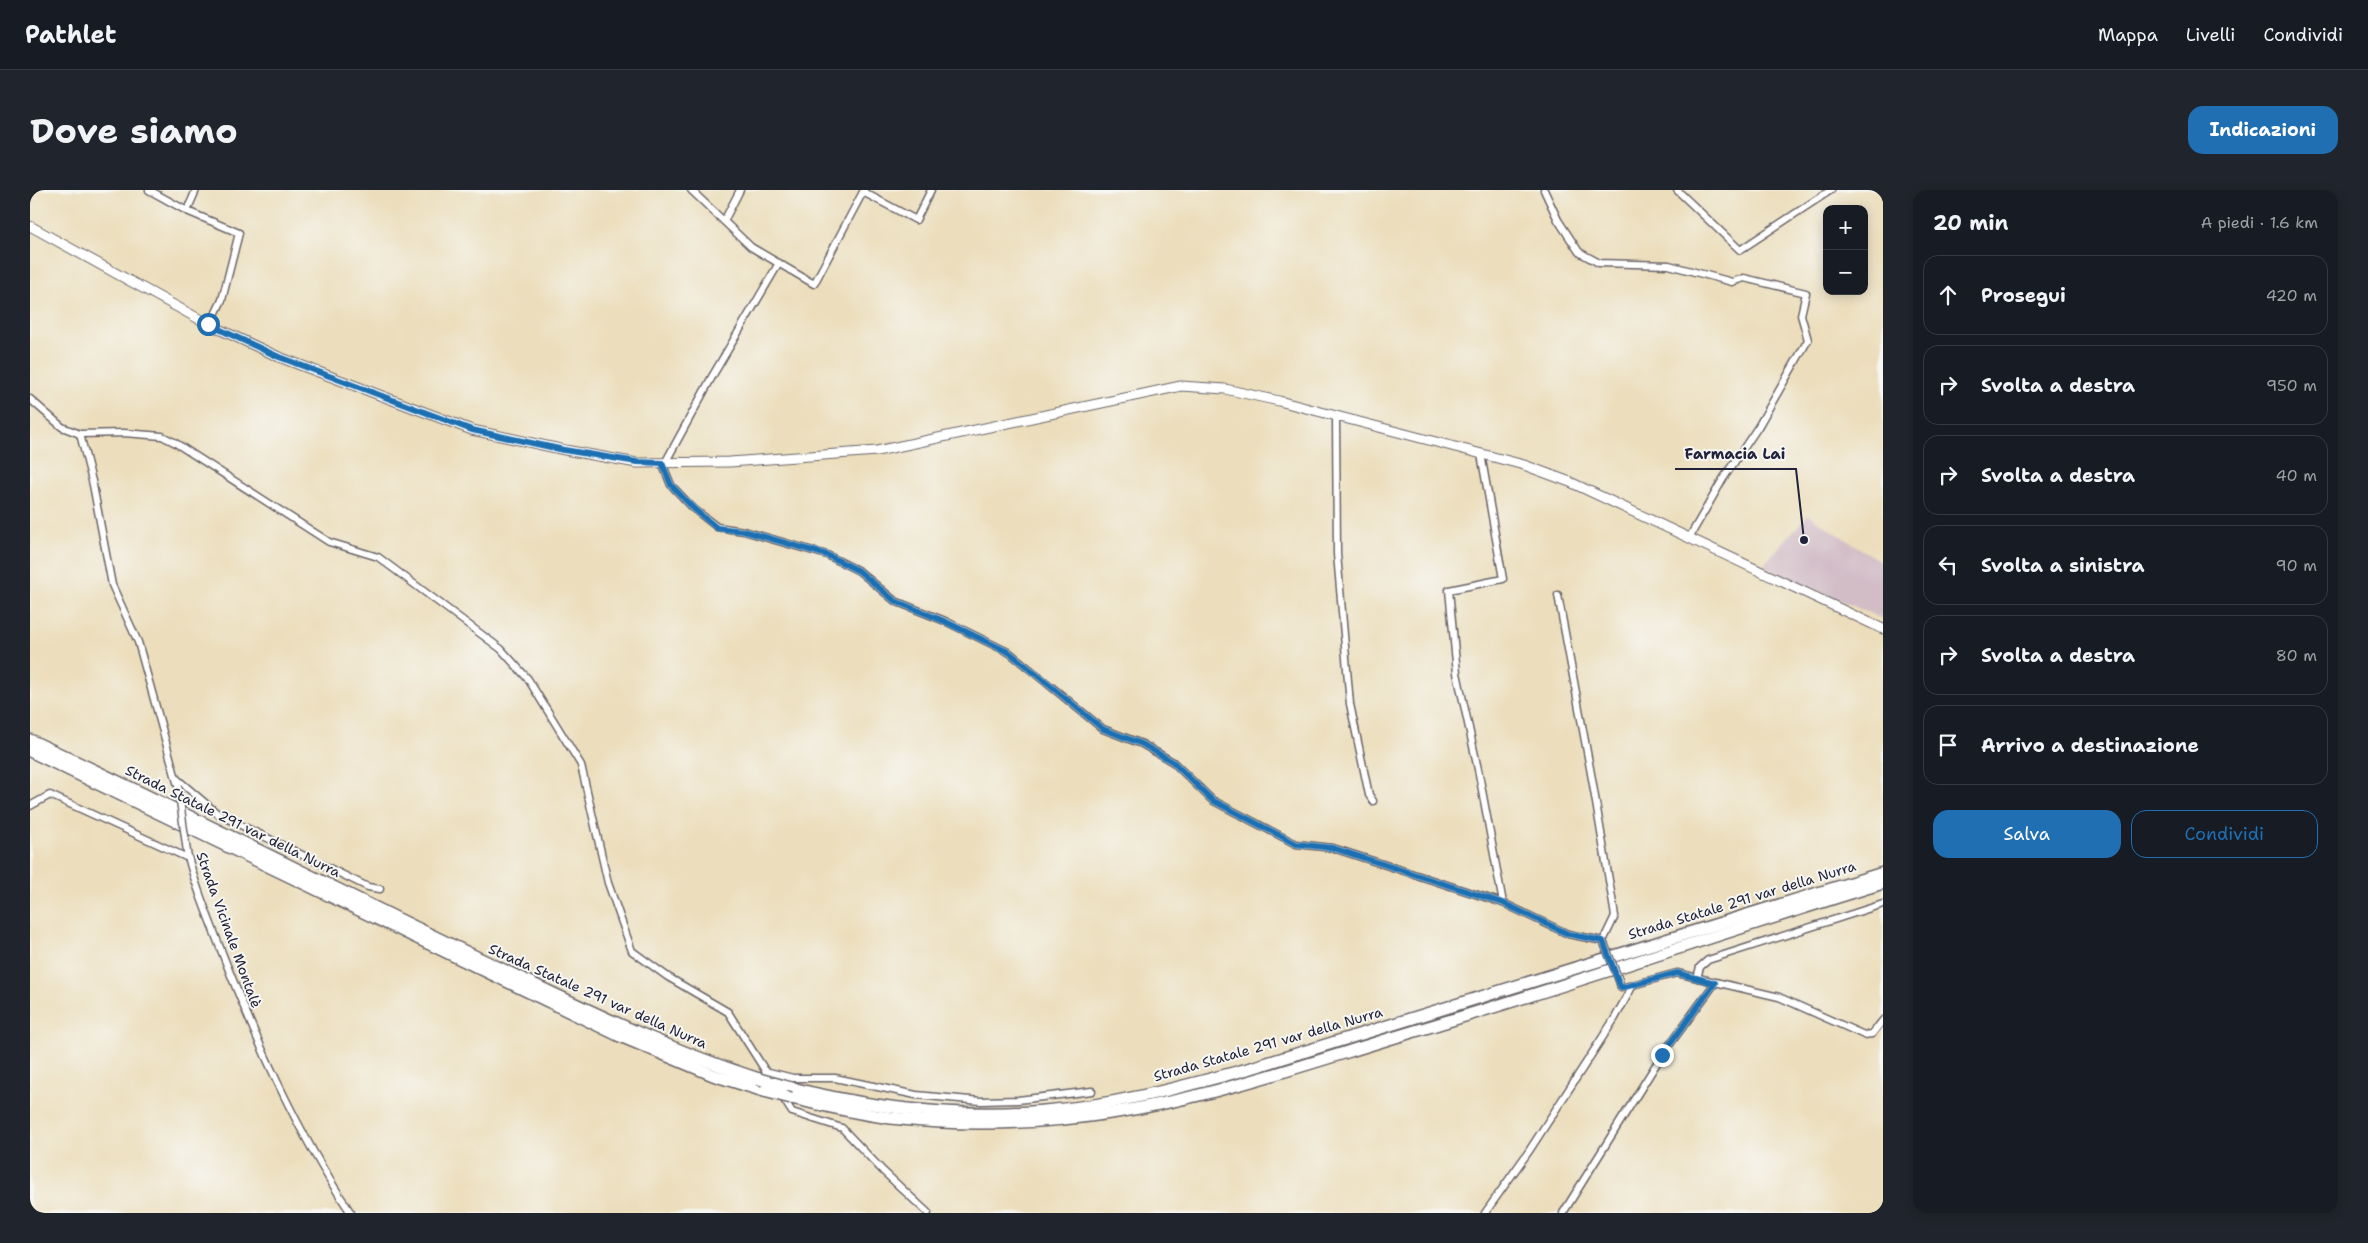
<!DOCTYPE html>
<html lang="it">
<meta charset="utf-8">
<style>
body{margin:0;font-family:"Shantell Sans",sans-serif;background:#20242c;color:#f1f3f6}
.controls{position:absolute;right:15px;top:15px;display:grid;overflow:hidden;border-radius:10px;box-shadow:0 2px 12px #0003}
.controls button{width:45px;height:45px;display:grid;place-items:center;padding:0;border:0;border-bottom:1px solid #363941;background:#171b24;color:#f1f3f6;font:25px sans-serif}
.stop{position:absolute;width:15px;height:15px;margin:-11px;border:4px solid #1f6fb2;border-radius:50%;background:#fff}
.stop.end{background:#1f6fb2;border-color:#fff;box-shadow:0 1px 5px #0008}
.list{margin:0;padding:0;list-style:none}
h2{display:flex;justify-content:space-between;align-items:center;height:65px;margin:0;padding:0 20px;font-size:21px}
h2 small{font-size:16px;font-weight:400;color:#9ea1a6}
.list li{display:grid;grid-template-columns:32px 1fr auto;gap:15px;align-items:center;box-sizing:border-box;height:80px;margin:0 10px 10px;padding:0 10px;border:1px solid #363941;border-radius:15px}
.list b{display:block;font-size:19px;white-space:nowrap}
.list em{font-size:16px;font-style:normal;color:#9ea1a6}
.actions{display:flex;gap:10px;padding:15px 20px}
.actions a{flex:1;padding:11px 0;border:1px solid #1f6fb2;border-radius:15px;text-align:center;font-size:18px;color:#1f6fb2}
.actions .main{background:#1f6fb2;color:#fff}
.icon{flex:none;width:28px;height:28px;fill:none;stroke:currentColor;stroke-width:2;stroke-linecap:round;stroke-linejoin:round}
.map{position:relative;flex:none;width:1853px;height:1023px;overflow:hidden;border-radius:15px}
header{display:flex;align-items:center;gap:30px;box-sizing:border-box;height:70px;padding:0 25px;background:#171b24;border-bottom:1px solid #363941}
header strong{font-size:24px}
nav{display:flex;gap:28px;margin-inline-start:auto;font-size:18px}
.intro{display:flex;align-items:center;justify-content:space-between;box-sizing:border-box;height:120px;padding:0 30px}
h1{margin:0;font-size:35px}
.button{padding:12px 22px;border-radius:15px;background:#1f6fb2;color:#fff;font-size:18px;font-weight:700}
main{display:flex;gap:30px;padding:0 30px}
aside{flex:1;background:#171b24;border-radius:15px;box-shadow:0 2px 12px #0003}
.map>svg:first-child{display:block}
</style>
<header>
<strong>Pathlet</strong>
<nav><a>Mappa</a><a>Livelli</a><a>Condividi</a></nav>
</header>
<div class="intro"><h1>Dove siamo</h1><a class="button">Indicazioni</a></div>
<main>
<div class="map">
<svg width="1853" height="1023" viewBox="0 0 1853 1023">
<rect width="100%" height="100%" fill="#f6f6f2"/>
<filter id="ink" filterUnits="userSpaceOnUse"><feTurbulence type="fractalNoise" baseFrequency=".02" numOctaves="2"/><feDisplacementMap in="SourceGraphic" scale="10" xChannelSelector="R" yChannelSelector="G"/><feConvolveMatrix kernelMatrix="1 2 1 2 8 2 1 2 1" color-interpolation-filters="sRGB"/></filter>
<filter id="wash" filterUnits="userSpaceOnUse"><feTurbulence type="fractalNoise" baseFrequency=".0096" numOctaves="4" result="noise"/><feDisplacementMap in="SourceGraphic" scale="20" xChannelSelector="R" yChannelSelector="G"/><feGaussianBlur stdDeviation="1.12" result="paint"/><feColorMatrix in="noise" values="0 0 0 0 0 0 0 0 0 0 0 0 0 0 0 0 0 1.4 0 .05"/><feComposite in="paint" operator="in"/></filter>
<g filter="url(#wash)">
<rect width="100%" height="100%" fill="#ecdebc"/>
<path fill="#d2bdc7" d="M1778 325 1853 373V429L1732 376Z"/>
</g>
<g filter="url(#ink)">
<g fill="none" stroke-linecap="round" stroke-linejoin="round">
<defs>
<g id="street">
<path d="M119 0 157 21 209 43 192 110 180 135"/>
<path d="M661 0 721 57 784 94 834 0"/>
<path d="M1514 0 1528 30 1549 62 1569 73 1639 75 1702 92 1714 88 1776 103 1771 125 1778 150 1728 237 1693 289 1659 348"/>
<path d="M1647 0 1710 60 1801 0"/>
<path d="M833 2 886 30 901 0"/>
<path d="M157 21 166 0"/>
<path d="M694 31 710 0"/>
<path d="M0 209 32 237 50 244 94 243 132 246 144 252 299 352 348 367 471 459 498 489 551 575 578 693 602 761 638 787 698 822 743 893"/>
<path d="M1306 227 1307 364 1320 514 1339 605 1343 611"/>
<path d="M50 244 63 295 82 395 108 452 148 596"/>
<path d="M1451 264 1473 389 1419 400 1427 483 1449 584 1473 713"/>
<path d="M632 273 641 295 664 319 687 337 714 341 797 365 829 381 865 411 915 431 980 463 1073 539 1112 554 1143 572 1182 610 1266 654 1303 658 1473 713 1538 744 1573 751 1585 726 1562 589 1528 405"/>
<path d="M635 273 683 185 749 73"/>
<path d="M147 589 188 624 338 697 350 699"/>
<path d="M0 616 20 605 158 668"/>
<path d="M157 662C164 694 178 725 189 755 225 848 266 941 321 1023"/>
<path d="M1667 788 1670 777 1678 770 1853 714"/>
<path d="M1589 790 1591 798 1647 783 1749 807 1834 845 1842 844 1853 830"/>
<path d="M735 881 763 888H805L886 905 951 911 988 910 1062 901"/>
<path d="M751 905 762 922 812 938 853 981 898 1023"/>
<path d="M1455 1023 1499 961 1585 828 1603 795"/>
<path d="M1533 1023 1632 865 1685 793"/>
</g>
<path id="secondary" d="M0 36 180 135 249 167 442 240 535 260 607 273 700 272 847 261 1151 196 1195 199 1249 211 1494 275 1540 292 1853 439"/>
<g id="highway">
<path d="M0 550C148 619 293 693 440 764 535 809 629 857 729 889"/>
<path d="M0 561 590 846 683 885 734 901"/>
<path d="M754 896C838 918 927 928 1014 921 1083 916 1151 897 1218 879L1853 683"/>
<path d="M761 908C793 915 827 924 861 928 935 936 1013 934 1087 922 1187 906 1285 871 1382 842 1540 795 1696 741 1853 693"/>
</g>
</defs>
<use href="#street" stroke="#696468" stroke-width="9"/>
<use href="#secondary" stroke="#696468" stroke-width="11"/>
<use href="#highway" stroke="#696468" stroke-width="14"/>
<use href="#street" stroke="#fff" stroke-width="6"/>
<use href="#secondary" stroke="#fff" stroke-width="9"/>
<use href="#highway" stroke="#fff" stroke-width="11"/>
<defs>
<g id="street-bridge">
<path d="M148 596 157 662"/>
<path d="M1573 751 1589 790"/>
</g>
<g id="highway-bridge">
<path d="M729 889 754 896"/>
<path d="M734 901 761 908"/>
</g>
</defs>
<use href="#street-bridge" stroke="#696468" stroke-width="9" stroke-linecap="butt"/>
<use href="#highway-bridge" stroke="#696468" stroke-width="14" stroke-linecap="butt"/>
<use href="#street-bridge" stroke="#fff" stroke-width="6"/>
<use href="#highway-bridge" stroke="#fff" stroke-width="11"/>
</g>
</g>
<g fill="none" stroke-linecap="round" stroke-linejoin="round" filter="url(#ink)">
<path stroke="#1f6fb2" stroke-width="6" d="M178 134 249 167 442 240 534 260 607 272 632 273 641 295 664 319 687 338 714 341 797 365 829 381 865 411 914 431 980 463 1073 539 1112 554 1143 572 1182 610 1266 654 1303 658 1473 713 1538 744 1573 751 1591 798 1647 783 1685 793 1632 865"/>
</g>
<g text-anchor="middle" stroke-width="4" stroke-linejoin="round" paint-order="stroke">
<g font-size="14" fill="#22223b" stroke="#f6f6f2">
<text transform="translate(203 631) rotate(26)" y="5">Strada Statale 291 var della Nurra</text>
<text transform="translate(1712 710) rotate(-17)" y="5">Strada Statale 291 var della Nurra</text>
<text transform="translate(199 740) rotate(70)" y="5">Strada Vicinale Montalè</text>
<text transform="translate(568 806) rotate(24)" y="5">Strada Statale 291 var della Nurra</text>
<text transform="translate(1238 854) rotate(-16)" y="5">Strada Statale 291 var della Nurra</text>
</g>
</g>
<path fill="none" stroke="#22223b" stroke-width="2" d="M1774 350L1766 279H1645"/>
<circle fill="#22223b" stroke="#f6f6f2" stroke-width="2" cx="1774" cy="350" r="5"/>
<g font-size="15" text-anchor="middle" font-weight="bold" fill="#22223b" stroke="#f6f6f2" stroke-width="4" stroke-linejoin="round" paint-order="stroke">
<text x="1705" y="269">Farmacia Lai</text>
</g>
</svg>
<div class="controls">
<button>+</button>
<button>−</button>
</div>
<div class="stop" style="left:178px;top:134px"></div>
<div class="stop end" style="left:1632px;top:865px"></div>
</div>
<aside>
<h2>20 min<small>A piedi · 1.6 km</small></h2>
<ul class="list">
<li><svg class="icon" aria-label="ahead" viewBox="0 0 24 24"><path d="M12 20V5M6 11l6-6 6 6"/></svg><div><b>Prosegui</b></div><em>420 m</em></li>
<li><svg class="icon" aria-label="right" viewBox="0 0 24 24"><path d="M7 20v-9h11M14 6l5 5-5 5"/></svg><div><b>Svolta a destra</b></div><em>950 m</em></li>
<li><svg class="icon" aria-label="right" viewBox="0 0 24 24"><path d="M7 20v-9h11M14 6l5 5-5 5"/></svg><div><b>Svolta a destra</b></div><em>40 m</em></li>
<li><svg class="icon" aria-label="left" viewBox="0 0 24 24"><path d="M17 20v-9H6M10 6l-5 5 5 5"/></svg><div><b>Svolta a sinistra</b></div><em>90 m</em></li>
<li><svg class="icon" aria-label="right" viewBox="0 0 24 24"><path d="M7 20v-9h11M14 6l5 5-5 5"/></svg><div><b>Svolta a destra</b></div><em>80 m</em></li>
<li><svg class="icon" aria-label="arrive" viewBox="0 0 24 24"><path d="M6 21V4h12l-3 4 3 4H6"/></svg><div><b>Arrivo a destinazione</b></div></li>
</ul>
<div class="actions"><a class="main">Salva</a><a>Condividi</a></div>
</aside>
</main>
